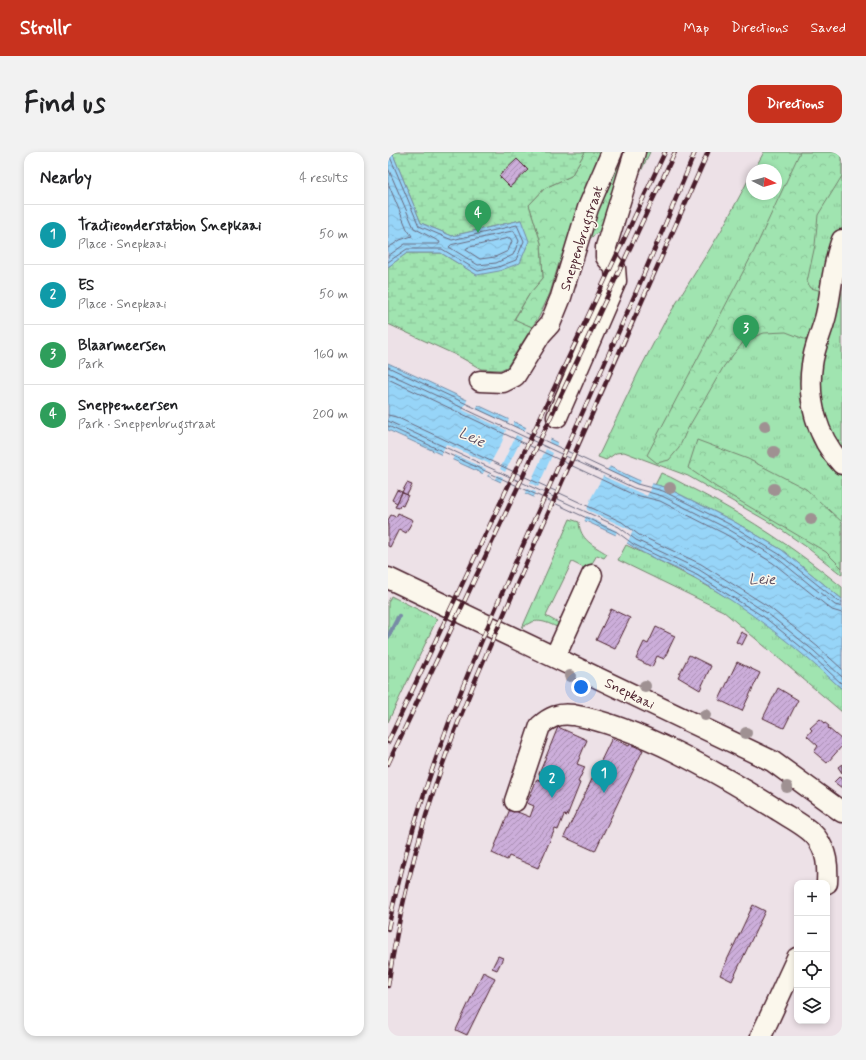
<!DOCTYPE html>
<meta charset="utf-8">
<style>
body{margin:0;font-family:Mynerve,sans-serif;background:#f2f2f2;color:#202124}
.controls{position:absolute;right:12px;bottom:12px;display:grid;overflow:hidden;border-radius:8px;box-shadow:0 2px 6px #0003}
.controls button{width:36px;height:36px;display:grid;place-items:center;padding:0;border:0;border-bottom:1px solid #e0e0e0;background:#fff;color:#202124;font:20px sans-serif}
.compass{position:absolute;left:358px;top:12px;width:36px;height:36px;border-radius:50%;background:#fff;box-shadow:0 2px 6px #0003;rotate:96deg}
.you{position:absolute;left:193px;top:535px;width:14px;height:14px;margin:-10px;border:3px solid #fff;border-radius:50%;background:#1a73e8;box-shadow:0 0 0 6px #1a73e833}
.badge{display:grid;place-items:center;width:26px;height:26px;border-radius:50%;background:#c8321e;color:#fff;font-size:13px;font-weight:700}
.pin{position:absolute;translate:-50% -33px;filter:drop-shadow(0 1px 2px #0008)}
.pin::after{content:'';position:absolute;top:21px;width:14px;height:12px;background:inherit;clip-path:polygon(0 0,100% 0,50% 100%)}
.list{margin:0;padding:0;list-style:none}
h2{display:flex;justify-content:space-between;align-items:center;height:52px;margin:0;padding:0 16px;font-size:17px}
h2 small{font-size:13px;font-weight:400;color:#757577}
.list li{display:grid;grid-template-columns:26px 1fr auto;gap:12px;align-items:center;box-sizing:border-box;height:60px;padding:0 16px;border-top:1px solid #e0e0e0}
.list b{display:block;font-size:15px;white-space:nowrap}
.list p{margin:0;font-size:13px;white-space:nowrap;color:#757577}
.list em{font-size:13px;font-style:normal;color:#757577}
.icon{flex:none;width:22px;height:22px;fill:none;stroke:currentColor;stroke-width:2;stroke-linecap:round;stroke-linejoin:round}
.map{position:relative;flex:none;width:454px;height:884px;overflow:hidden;border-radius:12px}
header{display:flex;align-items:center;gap:24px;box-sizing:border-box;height:56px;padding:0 20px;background:#c8321e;color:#fff}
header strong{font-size:19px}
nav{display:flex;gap:22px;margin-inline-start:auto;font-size:14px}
.intro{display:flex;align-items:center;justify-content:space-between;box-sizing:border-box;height:96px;padding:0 24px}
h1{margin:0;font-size:28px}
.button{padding:10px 18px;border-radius:12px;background:#c8321e;color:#fff;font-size:14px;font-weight:700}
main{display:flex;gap:24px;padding:0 24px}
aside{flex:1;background:#fff;border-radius:12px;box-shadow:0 2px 6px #0003}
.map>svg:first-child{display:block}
</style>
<header>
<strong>Strollr</strong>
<nav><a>Map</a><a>Directions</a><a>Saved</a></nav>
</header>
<div class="intro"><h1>Find us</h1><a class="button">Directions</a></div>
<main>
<aside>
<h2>Nearby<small>4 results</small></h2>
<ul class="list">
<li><span class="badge" style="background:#0f9aa8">1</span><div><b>Tractieonderstation Snepkaai</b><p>Place · Snepkaai</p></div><em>50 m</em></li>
<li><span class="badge" style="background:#0f9aa8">2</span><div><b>ES</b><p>Place · Snepkaai</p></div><em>50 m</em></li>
<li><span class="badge" style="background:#2e9e5b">3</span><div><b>Blaarmeersen</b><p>Park</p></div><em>160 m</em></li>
<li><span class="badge" style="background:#2e9e5b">4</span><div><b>Sneppemeersen</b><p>Park · Sneppenbrugstraat</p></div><em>200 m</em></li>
</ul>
</aside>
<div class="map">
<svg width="454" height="884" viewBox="0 0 454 884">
<defs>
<pattern id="grass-tufts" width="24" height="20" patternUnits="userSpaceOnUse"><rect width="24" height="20" fill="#a0e4b0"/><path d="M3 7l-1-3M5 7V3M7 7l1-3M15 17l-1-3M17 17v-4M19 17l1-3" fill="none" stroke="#8bc398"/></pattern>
<pattern id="forest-crowns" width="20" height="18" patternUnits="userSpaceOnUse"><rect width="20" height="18" fill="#a0e4b0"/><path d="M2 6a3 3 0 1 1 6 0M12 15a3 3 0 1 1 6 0" fill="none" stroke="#8bc398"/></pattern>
<pattern id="wetland-marsh" width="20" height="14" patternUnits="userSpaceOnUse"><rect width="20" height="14" fill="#a0e4b0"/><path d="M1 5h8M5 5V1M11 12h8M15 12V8" fill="none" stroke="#8bc398"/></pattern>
<pattern id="water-waves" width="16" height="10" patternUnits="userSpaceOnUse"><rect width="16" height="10" fill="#97d5f8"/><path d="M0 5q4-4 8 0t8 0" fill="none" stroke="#84b6d5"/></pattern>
<pattern id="building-hatch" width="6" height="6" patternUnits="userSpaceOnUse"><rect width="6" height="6" fill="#ccaeda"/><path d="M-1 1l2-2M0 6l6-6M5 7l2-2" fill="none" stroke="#a88db1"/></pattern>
</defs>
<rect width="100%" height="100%" fill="#ede1e7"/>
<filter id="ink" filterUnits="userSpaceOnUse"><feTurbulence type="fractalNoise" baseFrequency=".025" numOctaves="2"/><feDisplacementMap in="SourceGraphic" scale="8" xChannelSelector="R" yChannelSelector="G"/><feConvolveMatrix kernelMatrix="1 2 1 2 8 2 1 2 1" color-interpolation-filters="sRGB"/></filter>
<g filter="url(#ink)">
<g fill="url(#grass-tufts)" stroke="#75826e">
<path d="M376 0H454V423L417 394 388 374 300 324 236 300 228 301 218 308 210 305 250 221 276 171 333 79 364 21V42H388V18H366Z"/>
<path d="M273 321C286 326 298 334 311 340 363 367 409 398 454 435V447L394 398 345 369 277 335 267 333Z"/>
<path d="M182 367 191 370C192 388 205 393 219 402L216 406 209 403 200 418 184 410 158 464 174 473 171 476C156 469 147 465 134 476Z"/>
<path d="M238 393C285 415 331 438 374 468 402 489 428 513 454 537V560L335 459 230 408Z"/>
<path d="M3 444 49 467 0 570V450Z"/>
</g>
<g fill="url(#forest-crowns)" stroke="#75826e">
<path d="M197 0H262L233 62 171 111 162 141 151 165 144 175 126 168 142 141 155 126 153 91 141 53 157 36 183 24Z"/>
<path d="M412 0H454V24L430 63 427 93 419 130 423 136 437 140 424 190 398 180 376 181 357 188 336 214 299 278 291 296 281 308 269 311 259 303 366 99Z"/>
<path d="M309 288 360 307 418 337 454 370V416L438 400 328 335 300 316Z"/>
</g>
<path fill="url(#wetland-marsh)" stroke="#75826e" d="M4 0H197L183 24 157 36 141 53 153 91 155 126 142 141 126 167 144 175 119 215 112 218 93 217 72 205 0 172V115L19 101H53L89 123 133 68 64 84 33 71Z"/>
<g fill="url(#water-waves)" stroke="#788ca6">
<path d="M0 0H4L33 71 64 84 133 68 141 89 132 111 111 119 89 123 53 101H19L0 115Z"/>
<path d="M0 211 250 328 277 335 345 369 394 398 454 447V537C408 495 360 456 305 425 279 411 251 402 228 383L0 278Z"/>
</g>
<path fill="#ede1e7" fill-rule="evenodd" d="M80 246 91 251 88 257 120 271 121 265 125 267V274L136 279 139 274 155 281 163 285 161 291 168 294 171 288 223 313 219 318 250 333 253 327 265 330 259 344 215 324 203 346 199 358 245 379 238 393 227 385 229 379 198 364 196 371 145 347 148 340 139 337 136 343 112 332 115 325 109 323 107 327 101 324 102 321 97 326 93 324 98 317 67 303 63 310 52 305 58 292 102 312 114 290 118 278 75 258ZM128 283 134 286 117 320 112 317ZM158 297 165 301 150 335 142 331Z"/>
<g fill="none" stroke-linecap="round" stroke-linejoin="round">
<g stroke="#69687d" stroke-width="1">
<path d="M0 16 26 76 52 90 51 92H17L0 104"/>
<path d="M0 31 19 77 24 84 12 88 0 96"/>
<path d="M126 79 131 89 125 103 108 111 90 113 61 95 63 93Z"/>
<path d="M122 86 124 89 120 99 107 105 92 107 78 98 79 96Z"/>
<path d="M0 110 19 97H54L90 119 110 115 128 108 136 89 129 73 64 88 31 74 0 0"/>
<path d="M0 215 249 332 275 339 343 373 391 402 450 449 454 450"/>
<path d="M0 221 246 336 274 344 340 377 389 406 447 453 454 455"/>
<path d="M0 227 244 342 272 349 337 382 385 411 444 458 454 461"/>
<path d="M0 263 8 265 234 370 251 383 313 412 381 455 430 495 454 517"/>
<path d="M0 269 231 375 248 388 310 417 379 461 426 499 454 525"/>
<path d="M0 274 229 380 245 392 307 422 376 465 423 503 454 532"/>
</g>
<path stroke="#788ca6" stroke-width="4.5" d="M0 485 11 464"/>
</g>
<g fill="url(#building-hatch)" stroke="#4a1f2b">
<path d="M129 7 140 18 122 35 111 24Z"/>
<path d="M19 331 24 333 19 343 14 340Z"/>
<path d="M9 338 14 340 9 351 4 348Z"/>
<path d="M14 341 20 343 15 354 12 353 11 356 7 355Z"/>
<path d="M10 361 25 368 18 381 11 377 2 395 0 394V368L3 363 8 365Z"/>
<path d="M223 457 242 466 227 497 208 488Z"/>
<path d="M268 475 287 484 276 507 269 504 264 515 248 507 256 490 260 492Z"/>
<path d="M353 480 359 483 354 493 348 490Z"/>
<path d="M301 503 323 514 312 538 290 525Z"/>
<path d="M349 510 372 521 354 559 331 548Z"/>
<path d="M390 536 410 548 396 576 375 566Z"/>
<path d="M432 567 441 574 440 576 454 588V594L439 611 426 600 430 594 419 584 424 578 422 576Z"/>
<path d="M170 575 199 588 189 612 197 615 190 630 192 631 179 664 176 663 170 678 167 677 150 716 121 704 119 708 104 701 122 657 142 665 146 654 139 651 149 627 155 629 157 625 151 622Z"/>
<path d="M224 586 241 594 242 592 255 598 207 699 176 685Z"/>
<path d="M454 612V621L450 615Z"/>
<path d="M451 625 454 627V636L446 630Z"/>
<path d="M365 753 377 759 344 829 332 823Z"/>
<path d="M110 804 115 806 109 818 104 816Z"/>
<path d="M95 820 107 826 79 883 68 878Z"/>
</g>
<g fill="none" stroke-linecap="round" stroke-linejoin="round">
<defs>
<g id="minor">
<path d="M454 88C444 113 444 137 438 163 434 180 426 195 424 213 419 248 429 286 454 312"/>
<path d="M92 229 115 230 127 224 153 182 162 172 173 145 200 56 224 0"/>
<path d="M169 265 228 129 227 116 218 105V95L247 0"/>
<path d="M0 426 384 609 454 660"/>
<path d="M167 505 204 423"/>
<path d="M127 649 152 574C162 565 171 561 185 563 250 574 332 622 388 657 400 665 419 674 428 685 439 700 440 713 439 731"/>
<path d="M373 884 409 806"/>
</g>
</defs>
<use href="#minor" stroke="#4a1f2b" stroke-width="23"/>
<use href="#minor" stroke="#fbf7ec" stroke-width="20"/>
<defs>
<g id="rail">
<path d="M0 590 277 0"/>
<path d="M0 612 287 0"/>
<path d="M0 777C30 629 91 491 152 355 205 237 259 119 307 0"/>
<path d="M0 834C10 765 27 695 49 629 75 550 111 475 143 400 201 266 261 133 320 0"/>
</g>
</defs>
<use href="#rail" stroke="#4a1f2b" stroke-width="4.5"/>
<use href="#rail" stroke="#fbf7ec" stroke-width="3" stroke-dasharray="9" stroke-linecap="butt"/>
</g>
<g fill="#9f9192">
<circle cx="377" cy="274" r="6"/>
<circle cx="386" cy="300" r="6"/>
<circle cx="282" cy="336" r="6"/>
<circle cx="386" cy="337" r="6"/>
<circle cx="423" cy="367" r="6"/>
<circle cx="182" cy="524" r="6"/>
<circle cx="257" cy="534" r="6"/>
<circle cx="317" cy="563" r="6"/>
<circle cx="358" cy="581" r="6"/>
<circle cx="399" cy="635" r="6"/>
</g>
</g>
<g text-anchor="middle" stroke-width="3" stroke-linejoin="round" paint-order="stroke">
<g font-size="14" fill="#4a1f2b" stroke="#fbf7ec">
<text transform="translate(193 86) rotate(-72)" y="5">Sneppenbrugstraat</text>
<text transform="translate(242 541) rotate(26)" y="5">Snepkaai</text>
</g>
<g font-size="15" font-style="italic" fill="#5d4c5e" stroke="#fbf7ec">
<text transform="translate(84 285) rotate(24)" y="5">Leie</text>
<text x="374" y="432">Leie</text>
</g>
</g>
</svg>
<div class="controls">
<button>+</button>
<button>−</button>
<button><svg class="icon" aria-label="locate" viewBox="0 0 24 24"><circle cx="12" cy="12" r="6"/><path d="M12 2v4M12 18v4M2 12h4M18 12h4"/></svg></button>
<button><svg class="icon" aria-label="layers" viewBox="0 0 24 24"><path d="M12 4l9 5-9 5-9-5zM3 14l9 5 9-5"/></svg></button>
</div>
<svg class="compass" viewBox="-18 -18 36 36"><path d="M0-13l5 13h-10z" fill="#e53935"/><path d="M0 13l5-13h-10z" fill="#757577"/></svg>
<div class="you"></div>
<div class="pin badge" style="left:216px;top:641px;background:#0f9aa8">1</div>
<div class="pin badge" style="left:164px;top:646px;background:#0f9aa8">2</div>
<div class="pin badge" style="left:358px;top:196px;background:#2e9e5b">3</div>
<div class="pin badge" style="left:90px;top:81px;background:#2e9e5b">4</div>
</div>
</main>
